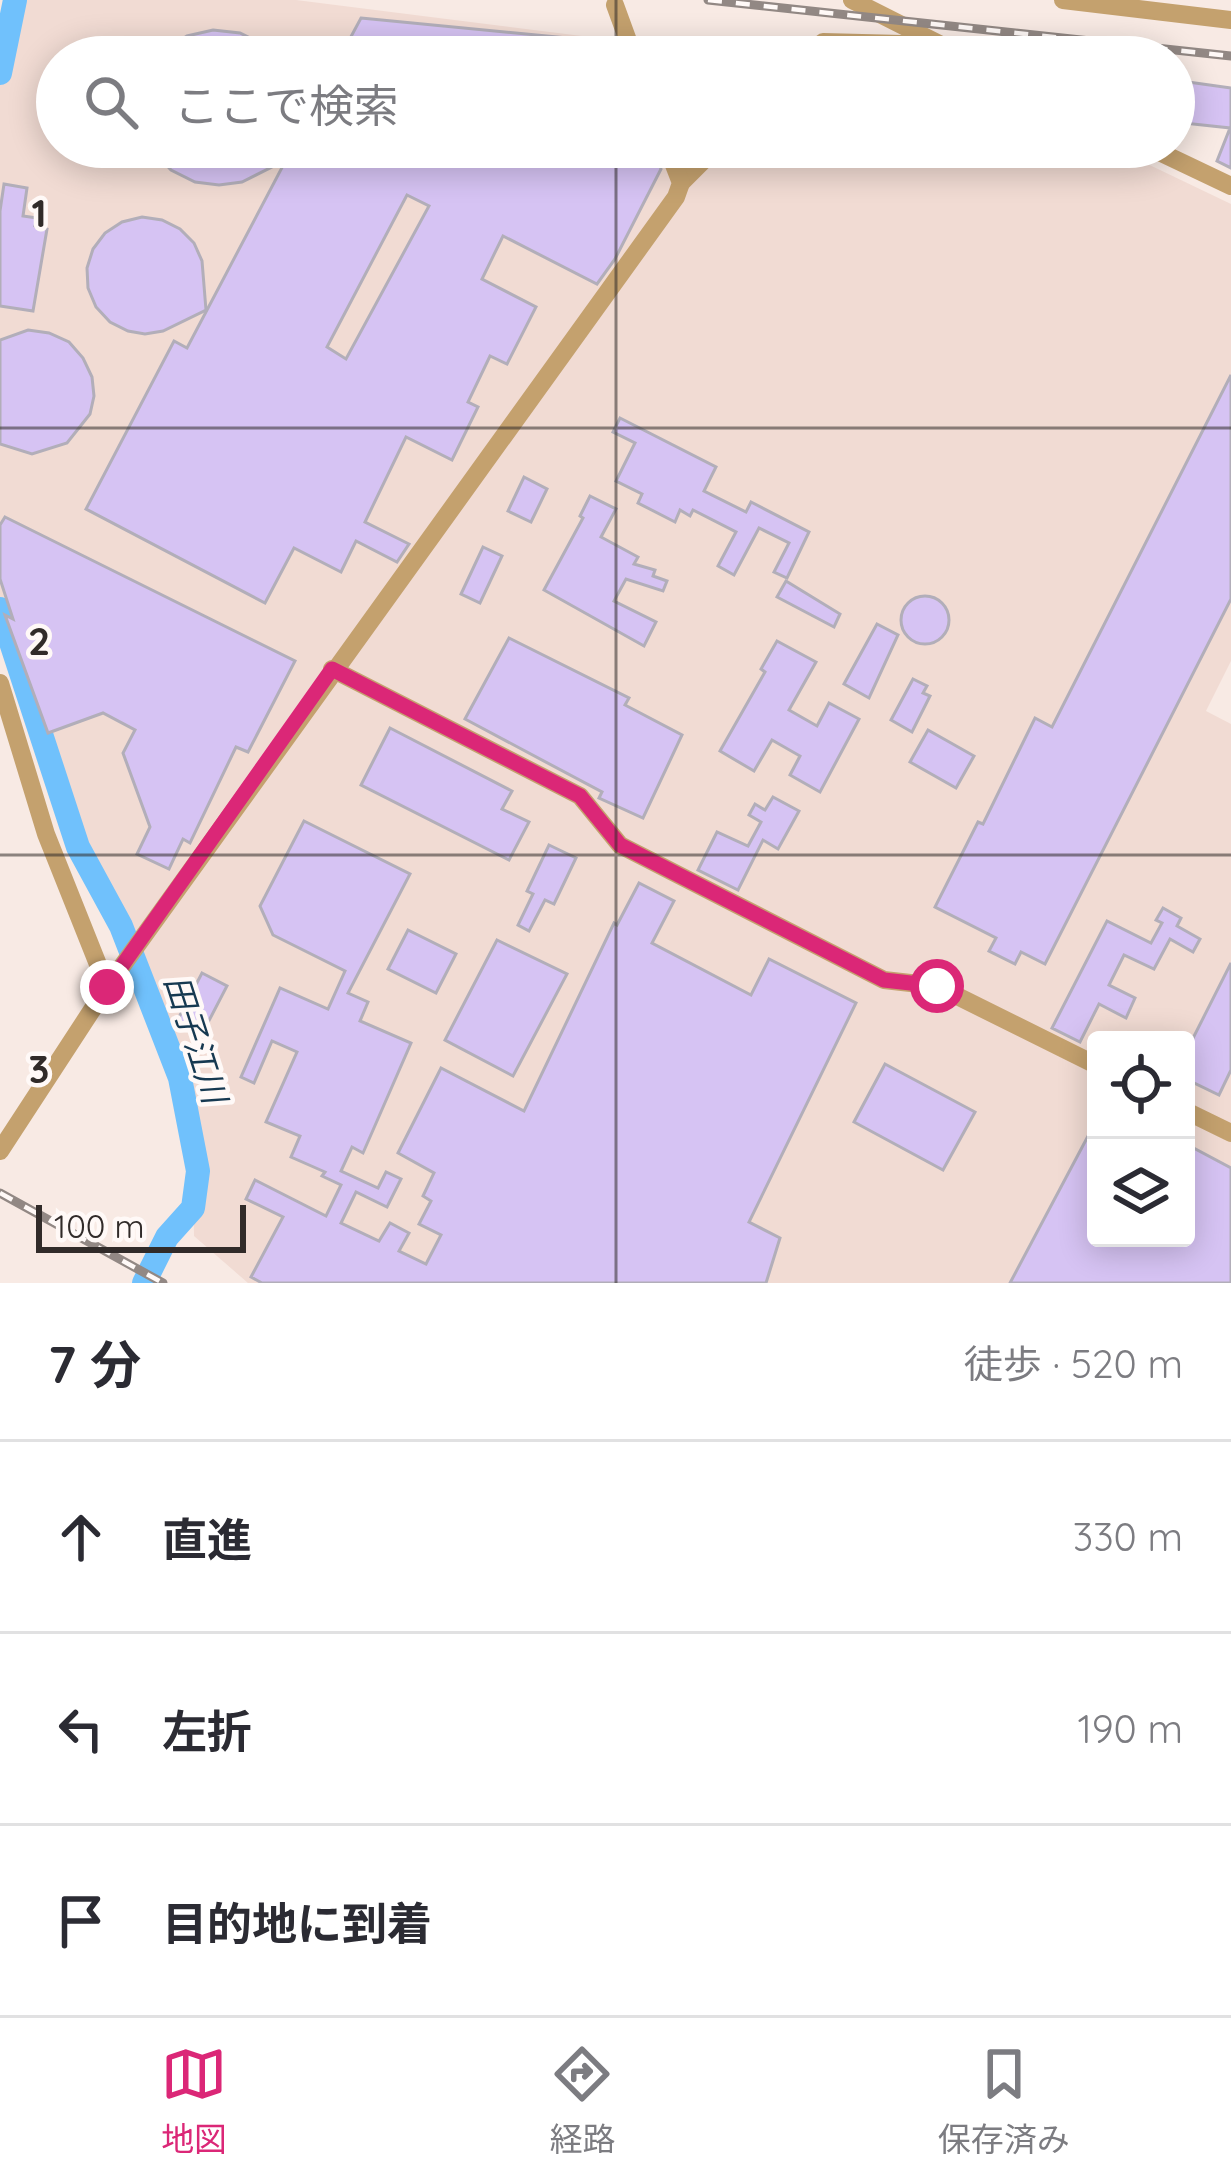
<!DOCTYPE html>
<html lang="ja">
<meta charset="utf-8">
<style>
body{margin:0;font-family:Quicksand,"Noto Sans JP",sans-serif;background:#f2f2f3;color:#2b2b33}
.controls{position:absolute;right:36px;bottom:36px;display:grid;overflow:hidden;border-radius:12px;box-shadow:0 6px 30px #0003}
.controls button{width:108px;height:108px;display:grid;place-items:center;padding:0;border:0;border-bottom:3px solid #e1e1e2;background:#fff;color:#2b2b33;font:60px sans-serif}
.scale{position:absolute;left:36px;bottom:30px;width:210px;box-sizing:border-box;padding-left:12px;border:6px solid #312b29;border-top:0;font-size:33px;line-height:42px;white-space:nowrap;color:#312b29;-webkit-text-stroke:9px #fff9f7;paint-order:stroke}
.stop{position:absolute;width:36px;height:36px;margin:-27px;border:9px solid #db2777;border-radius:50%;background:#fff}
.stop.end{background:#db2777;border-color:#fff;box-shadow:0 3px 12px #0008}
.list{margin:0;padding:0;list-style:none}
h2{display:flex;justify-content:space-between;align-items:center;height:156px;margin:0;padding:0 48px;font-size:51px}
h2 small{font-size:39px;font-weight:400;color:#7c7c81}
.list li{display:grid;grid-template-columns:78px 1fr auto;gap:36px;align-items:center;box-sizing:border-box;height:192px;padding:0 48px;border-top:3px solid #e1e1e2}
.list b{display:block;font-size:45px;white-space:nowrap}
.list em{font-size:39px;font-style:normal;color:#7c7c81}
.icon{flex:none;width:66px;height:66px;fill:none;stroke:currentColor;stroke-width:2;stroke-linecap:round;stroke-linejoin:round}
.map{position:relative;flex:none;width:1231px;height:1283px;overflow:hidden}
.search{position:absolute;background:#fff;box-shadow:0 6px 30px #0003;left:36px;right:36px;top:36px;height:132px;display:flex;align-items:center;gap:30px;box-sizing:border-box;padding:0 42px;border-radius:66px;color:#7c7c81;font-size:45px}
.sheet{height:732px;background:#fff}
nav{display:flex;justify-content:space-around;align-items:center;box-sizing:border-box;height:168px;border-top:3px solid #e1e1e2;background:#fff;font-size:33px;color:#7c7c81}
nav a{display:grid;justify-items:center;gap:6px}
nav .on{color:#db2777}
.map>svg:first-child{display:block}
</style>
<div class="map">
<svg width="1231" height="1283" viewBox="0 0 1231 1283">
<rect width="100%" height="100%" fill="#f8eae4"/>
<path fill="#f1dbd3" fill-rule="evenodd" d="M12 0H296L749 57H57V147H1112L1231 204V661L1206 711 1231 724V1283H248L194 1236 193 1156 172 1044 121 949 42 734 0 600V77ZM1096 1040H1186V1238H1096Z"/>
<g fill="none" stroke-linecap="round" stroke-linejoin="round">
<g stroke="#70c1fc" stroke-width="24">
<path d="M0 73 15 0"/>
<path d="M0 609 78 847 121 926 180 1078 198 1171 193 1208 167 1237 144 1283"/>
</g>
</g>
<g fill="#d6c3f3" stroke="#b2aeb9" stroke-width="3" fill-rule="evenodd">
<path d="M361 18 588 40 597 45 591 57H340Z"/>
<path d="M213 30 240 33 264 45 276 57H155L187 36Z"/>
<path d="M1174 80 1231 88V168L1217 161 1230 128 1174 122Z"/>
<path d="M150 147H523L549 160 556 147H654L661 169 615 259 597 284 503 236 482 279 536 307 507 364 490 356 468 402 478 407 452 460 406 437 365 522 409 544 397 562 356 541 341 572 294 548 265 603 86 509 174 341 187 348 286 160 242 182 219 185 195 182 171 170ZM407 195 429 206 346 359 327 347Z"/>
<path d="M4 184 27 188 23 216 37 218 35 226 47 229 33 311 0 306V211Z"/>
<path d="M142 217 162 220 180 229 194 243 202 261 206 310 163 331 145 334 128 331 110 322 96 307 88 288 87 268 93 249 105 233 122 222Z"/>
<path d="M28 330 49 333 69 342 83 358 92 377 94 396 90 414 67 443 32 454 0 444V340Z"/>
<path d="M1231 375V599L1045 964 1021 952 1015 964 989 951 996 938 935 907 978 822 983 824 1035 718 1052 727Z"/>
<path d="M620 418 716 467 704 491 746 512 751 502 809 532 787 578 774 572 789 543 759 528 734 575 718 566 736 532 693 510 690 516 680 510 675 522 638 503 642 494 616 481 635 443 613 432Z"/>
<path d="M524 477 547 489 531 522 508 511Z"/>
<path d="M590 496 616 509 601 537 638 557 634 564 655 570 653 576 667 581 663 591 626 579 614 601 656 622 644 646 544 590 583 518 580 516Z"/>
<path d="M5 517 295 661 248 752 236 747 190 843 183 839 169 869 137 854 150 827 123 753 135 730 103 713 48 733 5 615 13 619 0 579V525Z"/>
<path d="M483 547 502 556 480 603 461 594Z"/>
<path d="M786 581 840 614 834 627 777 597Z"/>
<circle cx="925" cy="620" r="24"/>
<path d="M877 624 898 635 869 698 844 684Z"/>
<path d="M509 638 629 698 625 705 682 735 643 818 599 798 602 792 465 719Z"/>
<path d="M777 641 816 662 789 710 817 726 829 703 859 719 820 792 790 775 800 756 772 740 754 771 720 751 765 672 761 669Z"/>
<path d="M913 679 927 686 923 693 930 696 912 732 891 720Z"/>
<path d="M390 728 512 791 502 809 529 822 509 860 361 785Z"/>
<path d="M928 730 974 756 956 788 910 762Z"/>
<path d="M773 797 799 811 778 849 763 840 738 890 698 870 717 832 748 846 761 822 749 815 755 804 765 810Z"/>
<path d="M304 821 410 874 348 993 368 1002 360 1021 411 1043 363 1153 352 1147 341 1171 378 1188 386 1172 401 1179 387 1207 356 1192 341 1223 379 1241 390 1223 409 1233 399 1251 426 1264 441 1235 419 1224 431 1201 423 1196 434 1173 398 1153 441 1068 524 1111 614 923 617 925 639 883 674 901 652 943 751 995 769 959 856 1003 749 1222 780 1238 766 1283H262L251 1277 283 1217 246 1199 255 1180 326 1216 341 1185 322 1176 325 1172 291 1157 300 1136 266 1122 297 1052 272 1041 254 1083 241 1077 280 988 328 1009 345 971 273 935 260 906Z"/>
<path d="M549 845 576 858 554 904 545 900 529 931 518 925 533 894 527 891Z"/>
<path d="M1163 908 1181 918 1177 926 1200 939 1193 952 1170 939 1154 969 1124 955 1109 985 1135 998 1126 1018 1099 1004 1080 1042 1052 1028 1107 921 1151 943 1162 923 1156 920Z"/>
<path d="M408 930 456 954 436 993 388 969Z"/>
<path d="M497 940 567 974 513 1076 445 1040Z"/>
<path d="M1231 963V1070L1219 1095 1186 1079V1052Z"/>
<path d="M202 973 227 986 202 1034 177 1021Z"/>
<path d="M885 1064 975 1112 943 1170 854 1122Z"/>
<path d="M1096 1121V1238H1186V1144L1231 1168V1283H1010Z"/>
</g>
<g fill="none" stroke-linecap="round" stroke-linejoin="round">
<path stroke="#aca19d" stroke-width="3" stroke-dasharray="9 6" stroke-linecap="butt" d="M1121 147 1136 154"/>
<g stroke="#c4a16e" stroke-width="18">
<path d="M852 0 965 57"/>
<path d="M1063 0 1231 20"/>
<path d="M615 5 634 57"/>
<path d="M808 57 823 42 941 45"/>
<path d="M1149 147 1231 186"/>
<path d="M681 183 717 147"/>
<path d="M332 669 580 796 620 845 884 980 937 986 1096 1065"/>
<path d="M0 683 46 834 107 987"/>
<path d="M1186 1111 1231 1133"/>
<path d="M0 1151 107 987 676 197 681 183 667 147"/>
</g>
<defs>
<g id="rail">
<path d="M708 0 1231 56"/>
<path d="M0 1193 163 1283"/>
</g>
</defs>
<use href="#rail" stroke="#928884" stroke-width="9"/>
<use href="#rail" stroke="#fff9f7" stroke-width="4.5" stroke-dasharray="14" stroke-linecap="butt"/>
</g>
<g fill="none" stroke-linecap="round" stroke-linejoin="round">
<path stroke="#db2777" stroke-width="15" d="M107 987 332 669 580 796 620 845 884 980 937 986"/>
</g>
<path fill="none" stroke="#312b29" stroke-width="3" stroke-opacity="0.55" d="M616 0V57M616 147V1283M0 428H1231M0 855H1231"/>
<g text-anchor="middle" stroke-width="9" stroke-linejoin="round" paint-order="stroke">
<g font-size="33" font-style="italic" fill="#163951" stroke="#fff9f7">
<text transform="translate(196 1039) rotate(72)" y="12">田子江川</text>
</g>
</g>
<g font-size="39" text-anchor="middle" font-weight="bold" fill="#312b29" stroke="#fff9f7" stroke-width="9" stroke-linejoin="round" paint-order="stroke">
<text x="39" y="227">1</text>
<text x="39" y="655">2</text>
<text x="39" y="1083">3</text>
</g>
</svg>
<div class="controls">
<button><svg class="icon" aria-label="locate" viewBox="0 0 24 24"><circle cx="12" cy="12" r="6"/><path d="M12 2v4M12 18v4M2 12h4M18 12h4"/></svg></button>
<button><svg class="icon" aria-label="layers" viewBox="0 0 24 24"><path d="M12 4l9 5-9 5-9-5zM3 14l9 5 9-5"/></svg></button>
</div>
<div class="scale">100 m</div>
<div class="stop" style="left:937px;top:986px"></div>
<div class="stop end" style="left:107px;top:987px"></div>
<div class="search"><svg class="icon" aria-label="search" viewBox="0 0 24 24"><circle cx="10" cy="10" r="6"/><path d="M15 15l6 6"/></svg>ここで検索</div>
</div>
<section class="sheet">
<h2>7 分<small>徒歩 · 520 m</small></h2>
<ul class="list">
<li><svg class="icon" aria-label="ahead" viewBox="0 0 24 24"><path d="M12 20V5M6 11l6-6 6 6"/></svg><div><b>直進</b></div><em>330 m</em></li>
<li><svg class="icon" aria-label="left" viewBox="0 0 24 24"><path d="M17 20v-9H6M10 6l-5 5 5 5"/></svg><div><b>左折</b></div><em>190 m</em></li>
<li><svg class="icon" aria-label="arrive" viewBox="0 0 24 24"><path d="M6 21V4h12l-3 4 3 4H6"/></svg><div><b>目的地に到着</b></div></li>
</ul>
</section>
<nav>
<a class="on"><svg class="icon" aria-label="map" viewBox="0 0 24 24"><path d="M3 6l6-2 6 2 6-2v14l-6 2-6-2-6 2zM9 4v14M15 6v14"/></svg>地図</a>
<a><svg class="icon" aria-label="directions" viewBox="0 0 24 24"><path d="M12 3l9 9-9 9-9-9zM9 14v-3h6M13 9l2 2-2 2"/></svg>経路</a>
<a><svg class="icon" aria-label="saved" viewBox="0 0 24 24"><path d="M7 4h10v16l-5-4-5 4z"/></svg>保存済み</a>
</nav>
